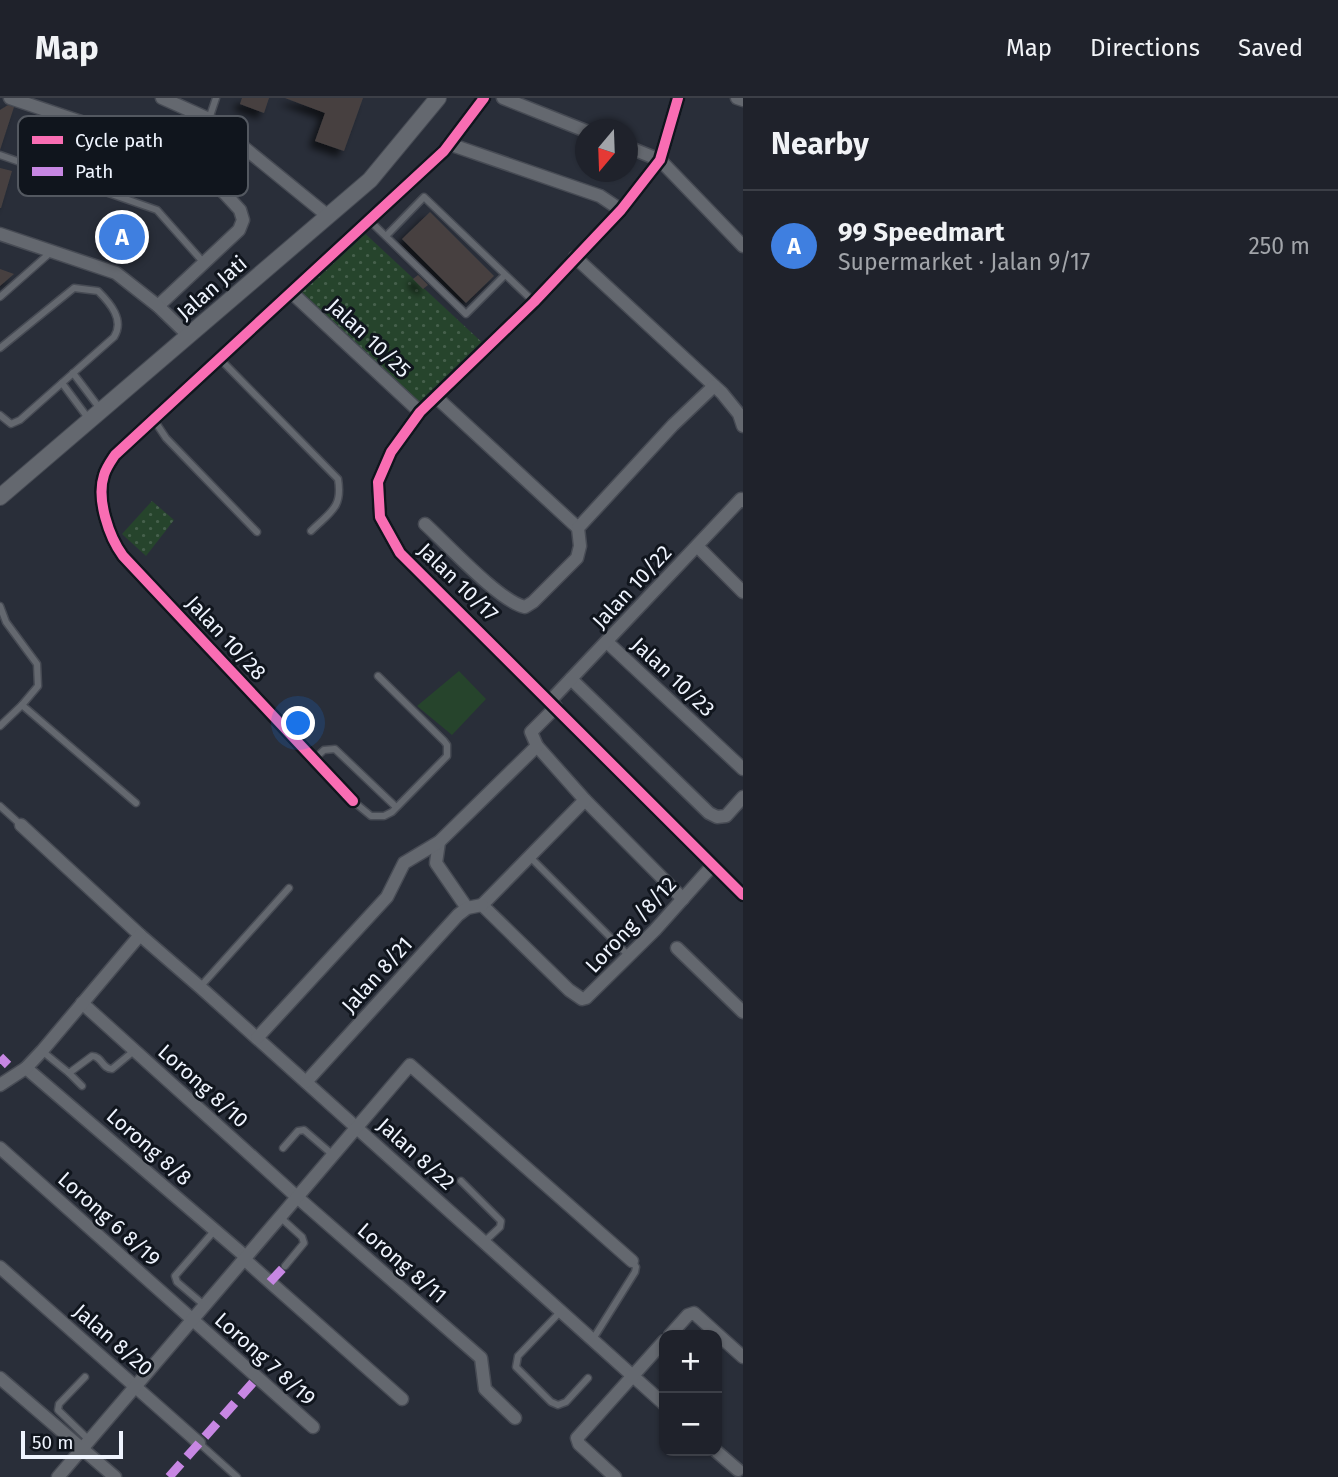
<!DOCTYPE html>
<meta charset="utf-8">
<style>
body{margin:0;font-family:"Fira Sans",sans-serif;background:#2c2f37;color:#f1f3f6}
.controls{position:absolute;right:21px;bottom:21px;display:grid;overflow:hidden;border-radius:14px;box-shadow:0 2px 5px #0004}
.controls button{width:63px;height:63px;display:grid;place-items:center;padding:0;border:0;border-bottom:2px solid #3c3f47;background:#1f222b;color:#f1f3f6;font:35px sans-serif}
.compass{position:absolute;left:575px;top:21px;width:63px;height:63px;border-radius:50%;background:#1f222b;box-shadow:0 2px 5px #0004;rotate:199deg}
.scale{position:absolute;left:21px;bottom:18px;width:102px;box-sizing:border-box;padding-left:7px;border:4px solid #eff4fe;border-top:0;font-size:19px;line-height:24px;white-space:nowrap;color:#eff4fe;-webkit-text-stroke:5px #10151d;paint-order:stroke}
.you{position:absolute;left:299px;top:626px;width:24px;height:24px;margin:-18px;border:5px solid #fff;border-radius:50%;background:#1a73e8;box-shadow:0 0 0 10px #1a73e833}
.badge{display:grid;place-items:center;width:46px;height:46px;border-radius:50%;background:#bca0f2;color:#fff;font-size:23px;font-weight:700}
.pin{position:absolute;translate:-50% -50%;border:4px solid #fff;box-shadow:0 2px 7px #0006}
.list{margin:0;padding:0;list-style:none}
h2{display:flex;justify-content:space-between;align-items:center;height:91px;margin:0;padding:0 28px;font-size:30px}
h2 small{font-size:23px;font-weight:400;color:#a1a4a9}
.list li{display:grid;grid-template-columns:46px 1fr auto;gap:21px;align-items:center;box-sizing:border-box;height:112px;padding:0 28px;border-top:2px solid #3c3f47}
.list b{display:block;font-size:26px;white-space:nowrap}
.list p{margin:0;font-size:23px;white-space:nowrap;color:#a1a4a9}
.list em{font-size:23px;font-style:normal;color:#a1a4a9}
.map{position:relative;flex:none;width:743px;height:1379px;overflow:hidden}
header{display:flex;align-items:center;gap:42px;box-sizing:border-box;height:98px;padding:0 35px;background:#1f222b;border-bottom:2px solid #3c3f47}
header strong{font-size:33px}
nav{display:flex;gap:38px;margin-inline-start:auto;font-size:24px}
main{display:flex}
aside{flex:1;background:#1f222b}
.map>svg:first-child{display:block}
</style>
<header>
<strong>Map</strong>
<nav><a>Map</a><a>Directions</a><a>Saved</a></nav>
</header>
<main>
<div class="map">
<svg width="743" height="1379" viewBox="0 0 743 1379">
<defs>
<pattern id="park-dots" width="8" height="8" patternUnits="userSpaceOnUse" patternTransform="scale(1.75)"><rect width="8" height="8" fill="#26442c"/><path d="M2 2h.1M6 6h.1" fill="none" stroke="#46604c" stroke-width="1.8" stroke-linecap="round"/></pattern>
<filter id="shadow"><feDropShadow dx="-6" dy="6" stdDeviation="3.5" flood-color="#0009"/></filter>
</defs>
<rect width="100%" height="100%" fill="#292e39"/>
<g fill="url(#park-dots)">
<path d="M358 129 487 249 420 314 291 194Z"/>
<path d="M152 403 174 422 146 458 122 436Z"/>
</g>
<path fill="#26442c" d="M459 573 486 601 452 637 417 608Z"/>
<g fill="#474141" filter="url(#shadow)">
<path d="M242 0H269L264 15 240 6Z"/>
<path d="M285 0H363L344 53 315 43 325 15Z"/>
<path d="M8 7 14 9 0 52V12Z"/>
<path d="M0 70 12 73 1 110H0Z"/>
<path d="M430 114 494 178 466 205 402 141Z"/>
<path d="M0 171 14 176 0 188Z"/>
<path d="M418 177 428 187 423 191 413 181Z"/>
</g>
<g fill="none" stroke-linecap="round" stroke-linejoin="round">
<defs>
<g id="service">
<path d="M209 21 216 0"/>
<path d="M0 57 157 112 204 165"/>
<path d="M369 122 466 216 505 177"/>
<path d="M386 138 424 99 534 204"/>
<path d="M0 199 51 154"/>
<path d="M0 250 74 190 98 193C110 205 125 222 114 239L20 322 11 326 0 317"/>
<path d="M219 260 338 381C343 410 330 414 311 433"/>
<path d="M73 275 101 312"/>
<path d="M62 285 88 320"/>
<path d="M154 322 166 340 257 434"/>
<path d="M0 508 6 524 37 566 38 588 22 607"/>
<path d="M0 628 22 607 136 705"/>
<path d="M314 661 324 652 335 651 396 709"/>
<path d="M354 704 371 718H384L392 714 447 658V647L444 643 378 578"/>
<path d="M0 708 21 727"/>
<path d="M530 759 628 857"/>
<path d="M200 889 289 790"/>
<path d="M42 953 69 975 92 958C102 958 102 971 112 971L135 952"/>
<path d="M69 975 82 988"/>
<path d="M283 1050 298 1033 304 1032 333 1057"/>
<path d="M461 1083 501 1123 500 1129 484 1144"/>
<path d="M280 1119 302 1139 304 1145 285 1168"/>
<path d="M204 1207 177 1184 175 1178 215 1132"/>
<path d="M561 1213 518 1258 516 1269 551 1304 558 1307 566 1304 588 1280"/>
<path d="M593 1241 635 1174 636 1169 632 1163"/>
<path d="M85 1279 59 1306 58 1312 89 1342"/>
<path d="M199 1345 237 1379"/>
</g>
<g id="minor">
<path d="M10 0 194 62 240 112 243 122 239 132 158 208"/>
<path d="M162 0 209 21 328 118"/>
<path d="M503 0 586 33"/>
<path d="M678 0 660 62 621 112 534 204 420 314 391 354 378 384 380 419 400 455 743 797"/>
<path d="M737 0 743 2"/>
<path d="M449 46 600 98 621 112"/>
<path d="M628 49 660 62 743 148"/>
<path d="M0 136 116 175 158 208 188 237"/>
<path d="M575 159 722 295 739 316 743 328"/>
<path d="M291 194 420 314"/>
<path d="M436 299 578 430"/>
<path d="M425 426C446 445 500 504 525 509L533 504 577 460 580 448 578 430 673 327 714 288"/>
<path d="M697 448 743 494"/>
<path d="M607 544 743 671"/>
<path d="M571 581 709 715 717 719 726 718 743 699"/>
<path d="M550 603 741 401 743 403"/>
<path d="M537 648 585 702 683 801"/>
<path d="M353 703 123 458C109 439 96 401 104 377 106 370 111 363 115 357L444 53 484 0"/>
<path d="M21 727 140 837 200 889 664 1306"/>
<path d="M439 744 436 765 467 810"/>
<path d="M482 807 569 892 582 901 586 900 655 832 713 767"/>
<path d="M482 807 585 702"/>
<path d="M677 850 743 914"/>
<path d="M82 905 297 1099 481 1260 485 1291 515 1320"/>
<path d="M257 940 387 799 404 765 439 744 537 648 531 634 556 609"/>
<path d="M26 970 246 1159"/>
<path d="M306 984 458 817 467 810 482 807"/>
<path d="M0 987 26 970 42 953 140 837"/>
<path d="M0 1050 313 1329"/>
<path d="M244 1161 402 1301"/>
<path d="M0 1169 199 1345"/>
<path d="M670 1237 688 1217 694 1215 743 1259"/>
<path d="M0 1280 115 1379"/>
<path d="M716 1353 738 1372"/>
<path d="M58 1379 410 967 632 1163"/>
<path d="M615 1379 579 1346 577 1340 664 1243"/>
</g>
<path id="tertiary" d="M0 399 370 82 438 0"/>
</defs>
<use href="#service" stroke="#474b54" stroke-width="9"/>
<use href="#minor" stroke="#474b54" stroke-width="15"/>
<use href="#tertiary" stroke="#474b54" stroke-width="18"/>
<use href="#service" stroke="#64686f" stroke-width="6"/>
<use href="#minor" stroke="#64686f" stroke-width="12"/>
<use href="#tertiary" stroke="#64686f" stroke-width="16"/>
<g stroke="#c787e3" stroke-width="9" stroke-dasharray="18 9" stroke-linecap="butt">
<path d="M0 959 8 967"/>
<path d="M270 1184 285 1168"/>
<path d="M169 1379 257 1280"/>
</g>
<defs>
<g id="cycleway">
<path d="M678 0 660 62 621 112 534 204 420 314 391 354 378 384 380 419 400 455 743 797"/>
<path d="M353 703 123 458C109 439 96 401 104 377 106 370 111 363 115 357L444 53 484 0"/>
</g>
</defs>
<use href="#cycleway" stroke="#10151d" stroke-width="15"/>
<use href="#cycleway" stroke="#f96db3" stroke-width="10"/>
</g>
<g text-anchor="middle" stroke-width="6" stroke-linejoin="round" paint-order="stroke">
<g font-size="21" fill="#eff4fe" stroke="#10151d">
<text transform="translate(212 190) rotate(-41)" y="7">Jalan Jati</text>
<text transform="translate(369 240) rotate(43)" y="7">Jalan 10/25</text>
<text transform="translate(458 484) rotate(44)" y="7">Jalan 10/17</text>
<text transform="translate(632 489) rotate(-47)" y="7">Jalan 10/22</text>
<text transform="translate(226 540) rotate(47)" y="7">Jalan 10/28</text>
<text transform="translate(673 579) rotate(43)" y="7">Jalan 10/23</text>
<text transform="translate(631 827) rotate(-47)" y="7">Lorong /8/12</text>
<text transform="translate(377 877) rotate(-48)" y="7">Jalan 8/21</text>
<text transform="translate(203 988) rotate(42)" y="7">Lorong 8/10</text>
<text transform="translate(149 1049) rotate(41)" y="7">Lorong 8/8</text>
<text transform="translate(416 1056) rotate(42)" y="7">Jalan 8/22</text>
<text transform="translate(109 1121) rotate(42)" y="7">Lorong 6 8/19</text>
<text transform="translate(402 1165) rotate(41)" y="7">Lorong 8/11</text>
<text transform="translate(113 1242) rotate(41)" y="7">Jalan 8/20</text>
<text transform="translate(265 1261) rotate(42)" y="7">Lorong 7 8/19</text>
</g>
</g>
<rect x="18" y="18" width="230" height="80" rx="10" fill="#10151d" stroke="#535860" stroke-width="2"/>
<rect x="32" y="38" width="31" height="8" fill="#f96db3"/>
<rect x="32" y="69" width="31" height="9" fill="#c787e3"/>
<g font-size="19" fill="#eff4fe">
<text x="75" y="49">Cycle path</text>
<text x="75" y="80">Path</text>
</g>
</svg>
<div class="controls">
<button>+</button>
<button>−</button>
</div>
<svg class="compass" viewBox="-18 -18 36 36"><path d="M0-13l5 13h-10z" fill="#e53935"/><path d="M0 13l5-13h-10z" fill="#a1a4a9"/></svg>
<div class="scale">50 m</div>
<div class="you"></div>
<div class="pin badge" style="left:122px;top:139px;background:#3f7fe0">A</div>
</div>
<aside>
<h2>Nearby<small></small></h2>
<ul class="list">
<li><span class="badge" style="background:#3f7fe0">A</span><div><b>99 Speedmart</b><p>Supermarket · Jalan 9/17</p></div><em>250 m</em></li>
</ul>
</aside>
</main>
